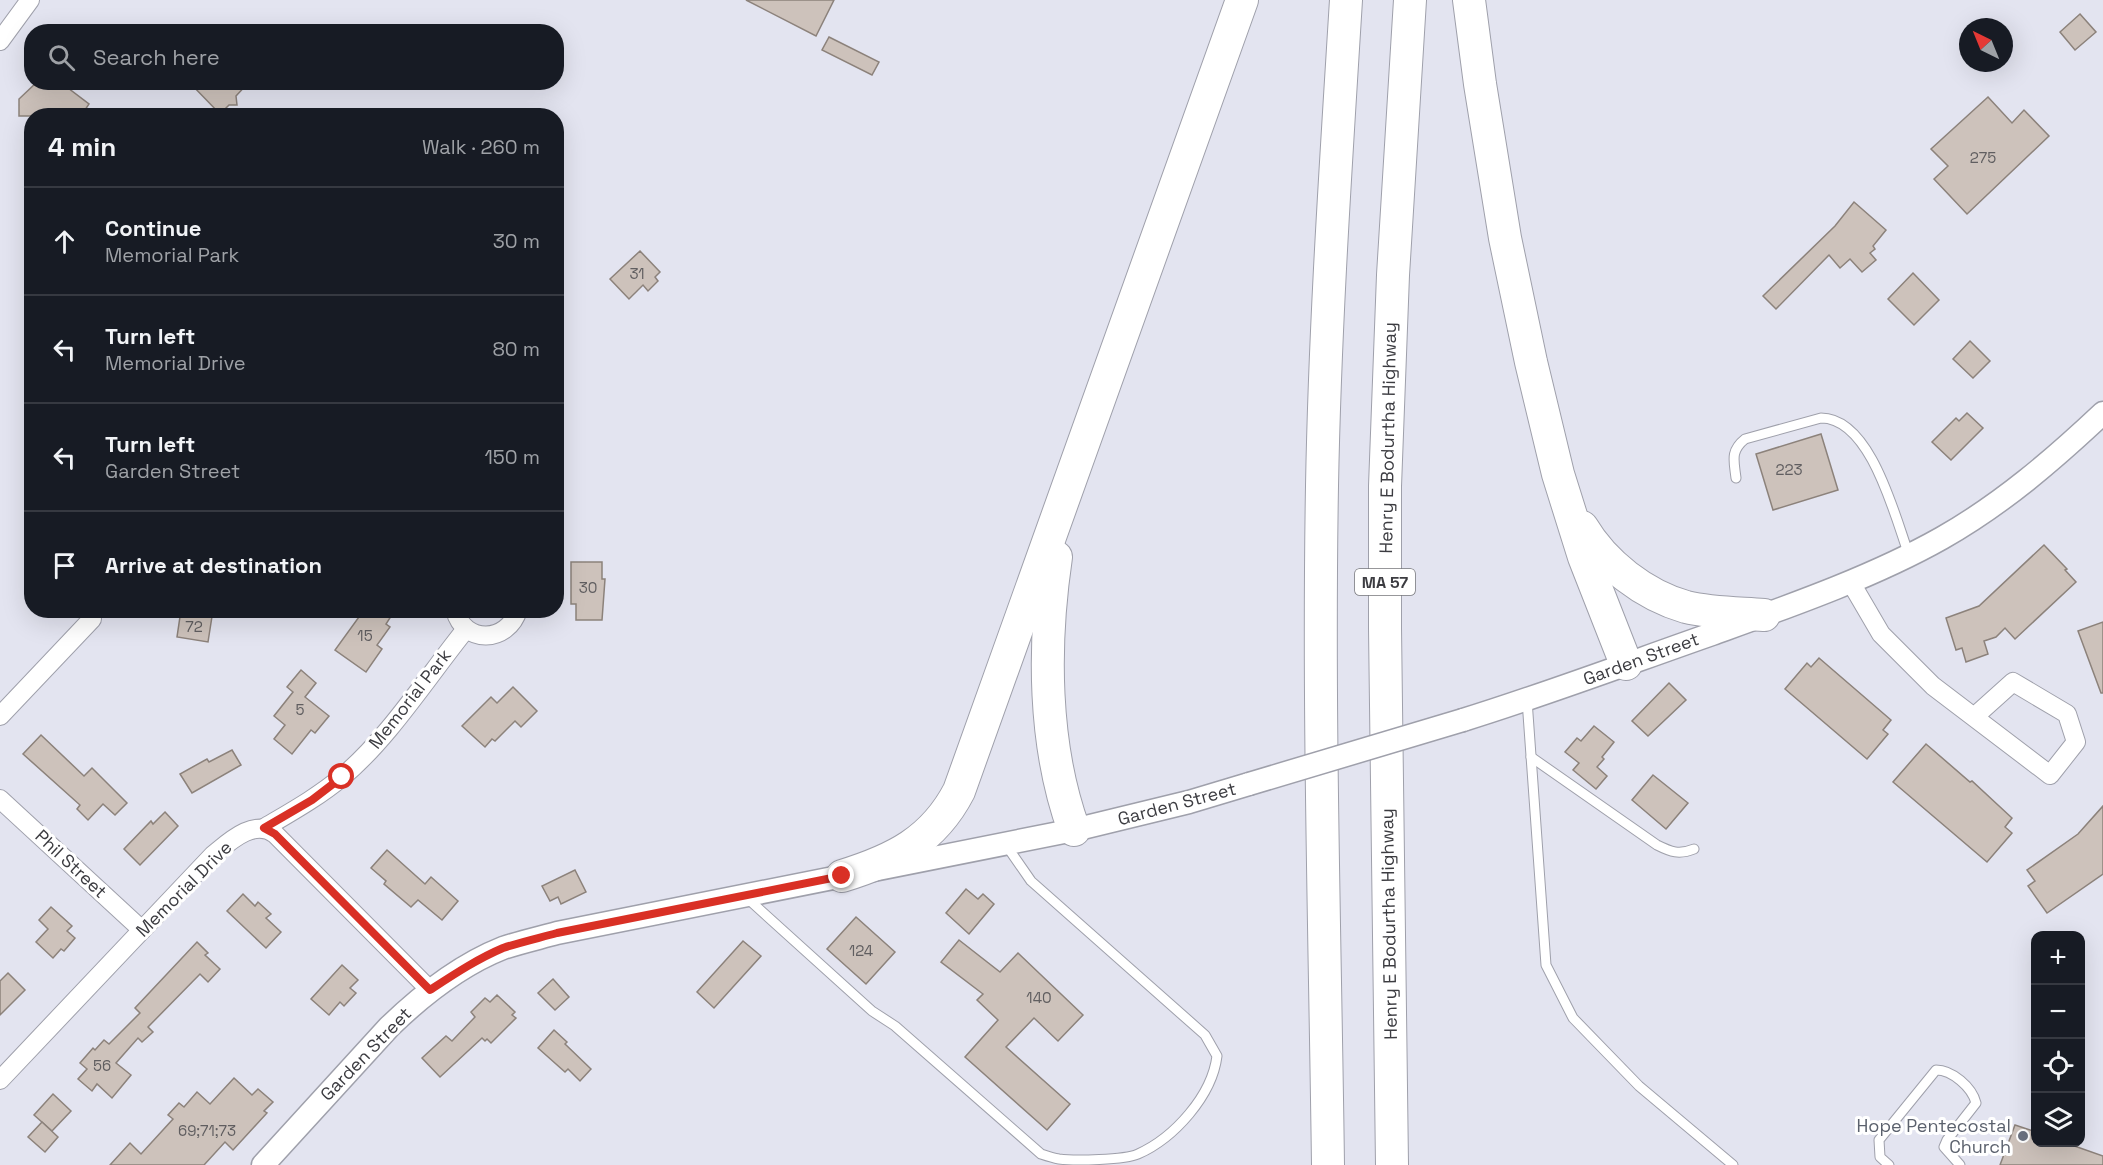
<!DOCTYPE html>
<meta charset="utf-8">
<style>
body{margin:0;font-family:"Space Grotesk",sans-serif;background:#20242c;color:#f1f3f6}
.controls{position:absolute;right:18px;bottom:18px;display:grid;overflow:hidden;border-radius:12px;box-shadow:0 6px 24px #0002}
.controls button{width:54px;height:54px;display:grid;place-items:center;padding:0;border:0;border-bottom:2px solid #363941;background:#171b24;color:#f1f3f6;font:30px sans-serif}
.compass{position:absolute;left:1959px;top:18px;width:54px;height:54px;border-radius:50%;background:#171b24;box-shadow:0 6px 24px #0002;rotate:317deg}
.stop{position:absolute;width:18px;height:18px;margin:-14px;border:4px solid #d93025;border-radius:50%;background:#fff}
.stop.end{background:#d93025;border-color:#fff;box-shadow:0 2px 6px #0008}
.list{margin:0;padding:0;list-style:none}
h2{display:flex;justify-content:space-between;align-items:center;height:78px;margin:0;padding:0 24px;font-size:26px}
h2 small{font-size:20px;font-weight:400;color:#9ea1a6}
.list li{display:grid;grid-template-columns:39px 1fr auto;gap:18px;align-items:center;box-sizing:border-box;height:108px;padding:0 24px;border-top:2px solid #363941}
.list b{display:block;font-size:22px;white-space:nowrap}
.list p{margin:0;font-size:20px;white-space:nowrap;color:#9ea1a6}
.list em{font-size:20px;font-style:normal;color:#9ea1a6}
.icon{flex:none;width:33px;height:33px;fill:none;stroke:currentColor;stroke-width:2;stroke-linecap:round;stroke-linejoin:round}
.map{position:relative;flex:none;width:2103px;height:1165px;overflow:hidden}
.search{position:absolute;background:#171b24;box-shadow:0 6px 24px #0002;left:24px;top:24px;width:540px;height:66px;display:flex;align-items:center;gap:15px;box-sizing:border-box;padding:0 21px;border-radius:24px;color:#9ea1a6;font-size:22px}
.panel{position:absolute;background:#171b24;box-shadow:0 6px 24px #0002;left:24px;top:108px;width:540px;height:510px;border-radius:24px}
.map>svg:first-child{display:block}
</style>
<div class="map">
<svg width="2103" height="1165" viewBox="0 0 2103 1165">
<rect width="100%" height="100%" fill="#e3e4f0"/>
<g fill="#cdc2bb" stroke="#8c827b" stroke-width="1.5">
<path d="M746 0H834L816 36Z"/>
<path d="M2080 14 2096 32 2075 50 2060 32Z"/>
<path d="M829 37 879 62 872 75 822 50Z"/>
<path d="M37 82H60L89 104 81 116H19V99Z"/>
<path d="M189 82H249L236 96 237 105H229L220 114Z"/>
<path d="M1988 97 2012 123 2024 110 2049 136 1967 214 1934 179 1948 166 1931 149Z"/>
<path d="M1854 202 1886 230 1873 246 1875 249 1870 253 1876 260 1862 272 1850 259 1840 268 1829 255 1776 309 1763 296 1835 226Z"/>
<path d="M640 251 660 272 655 277 658 281 648 291 643 285 629 299 610 279Z"/>
<path d="M1913 273 1939 300 1914 325 1888 299Z"/>
<path d="M1970 341 1990 361 1973 378 1953 359Z"/>
<path d="M1967 413 1983 428 1951 460 1932 442 1956 418 1959 421Z"/>
<path d="M1821 434 1838 490 1773 510 1756 454Z"/>
<path d="M2044 545 2067 569 2065 570 2076 582 2015 639 2005 628 1996 637 1984 641 1988 654 1966 662 1962 648 1956 650 1946 618 1979 606Z"/>
<path d="M571 562H602V579H605L602 620H576V604H571Z"/>
<path d="M181 610H213L208 642 177 637Z"/>
<path d="M364 610H395L386 624 390 627 377 645 382 649 366 672 335 650Z"/>
<path d="M2103 622V693H2101L2078 631Z"/>
<path d="M1819 658 1891 720 1883 730 1888 734 1867 759 1785 689 1807 663 1811 667Z"/>
<path d="M301 670 316 683 305 697 329 716 315 733 311 730 292 754 274 739 285 725 274 716 293 692 287 687Z"/>
<path d="M1669 683 1686 700 1648 736 1632 721Z"/>
<path d="M513 687 537 711 521 727 515 721 495 741 492 739 485 747 462 726 491 697 497 703Z"/>
<path d="M1594 726 1614 742 1602 757 1604 759 1597 767 1607 776 1596 789 1573 770 1579 763 1565 752 1577 738 1581 741Z"/>
<path d="M41 735 84 776 92 768 127 803 115 815 103 804 88 820 77 809 80 805 23 754Z"/>
<path d="M1926 744 1970 782 1972 781 2012 818 2005 827 2012 833 1987 862 1893 782Z"/>
<path d="M232 750 241 765 192 793 180 774 207 759 209 762Z"/>
<path d="M1653 775 1688 803 1666 829 1632 800Z"/>
<path d="M2103 806V874L2047 913 2028 886 2035 881 2027 870 2078 834Z"/>
<path d="M165 812 178 826 140 865 124 849 151 821 153 824Z"/>
<path d="M387 850 425 884 431 877 458 901 442 920 418 900 411 907 384 884 386 881 371 868Z"/>
<path d="M575 870 586 892 561 904 558 897 550 901 542 886Z"/>
<path d="M966 889 978 899 983 894 994 904 969 934 946 913Z"/>
<path d="M243 894 255 906 258 902 271 914 266 918 281 932 266 948 227 911Z"/>
<path d="M51 907 72 926 67 931 75 938 64 951 61 949 53 958 36 942 48 929 39 920Z"/>
<path d="M856 917 895 952 866 984 827 949Z"/>
<path d="M959 940 1000 972 1018 953 1083 1015 1058 1041 1034 1018 1006 1047 1070 1104 1047 1130 965 1057 998 1020 977 1000 983 994 941 962Z"/>
<path d="M743 941 761 956 714 1008 697 992Z"/>
<path d="M197 942 208 953 205 955 220 969 208 982 200 974 148 1027 153 1032 142 1042 138 1038 116 1063 131 1075 112 1098 97 1084 92 1091 78 1079 87 1069 80 1063 93 1048 95 1050 104 1040 109 1044 140 1013 135 1008Z"/>
<path d="M342 965 358 980 350 988 356 993 344 1006 340 1002 329 1015 311 999Z"/>
<path d="M8 973 25 990 0 1015V981Z"/>
<path d="M553 979 569 997 555 1010 538 993Z"/>
<path d="M497 995 515 1012 512 1015 516 1018 491 1043 487 1039 485 1041 482 1038 440 1077 422 1058 446 1036 452 1041 475 1017 471 1012 485 998 490 1002Z"/>
<path d="M554 1030 567 1042 565 1044 591 1069 580 1081 568 1069 565 1072 538 1048Z"/>
<path d="M234 1078 252 1095 258 1089 273 1102 264 1111 267 1113 233 1150 225 1142 204 1165H110L130 1143 141 1154 173 1119 168 1115 179 1103 184 1107 197 1092 210 1104Z"/>
<path d="M53 1094 71 1111 52 1131 34 1115Z"/>
<path d="M42 1122 58 1137 45 1152 28 1137Z"/>
<path d="M2015 1125 2036 1132V1143H2066L2103 1156V1165H2000Z"/>
</g>
<g fill="none" stroke-linecap="round" stroke-linejoin="round">
<defs>
<g id="service">
<path d="M1736 478C1734 461 1730 451 1745 439L1821 418C1871 418 1895 517 1909 555"/>
<path d="M1527 700 1546 965 1573 1018 1639 1086 1733 1165"/>
<path d="M1531 757 1657 845C1671 852 1679 855 1694 849"/>
<path d="M747 898 872 1011 895 1026 1041 1154C1047 1156 1053 1158 1059 1159 1074 1161 1125 1160 1138 1154 1174 1138 1212 1096 1217 1056L1205 1035 1031 881 1006 845"/>
<path d="M1889 1165 1880 1157 1879 1140 1936 1070C1952 1070 1972 1087 1976 1103L1947 1140 1944 1147 1960 1165"/>
</g>
<g id="minor">
<path d="M0 41 30 0"/>
<path d="M1850 581 1881 634 1933 686 2050 775 2076 742 2067 714 2013 682 1974 717"/>
<path d="M455 610C464 645 508 643 518 610"/>
<path d="M0 716 92 619"/>
<path d="M0 799 142 930"/>
<path d="M264 828C291 812 318 797 342 777 388 739 428 676 466 629"/>
<path d="M0 1080 213 855C229 842 254 818 275 834L430 990"/>
</g>
<g id="tertiary">
<path d="M1463 720C1547 694 1629 663 1712 634 1787 607 1873 577 1942 538 2002 504 2053 460 2103 413"/>
<path d="M263 1165 389 1027C422 995 460 965 503 948 521 942 539 938 557 933L1074 830 1189 802 1249 784"/>
</g>
<g id="motorway">
<path d="M1469 0 1480 84 1505 238 1531 362 1558 474 1584 557 1626 664"/>
<path d="M1582 527C1604 564 1644 595 1686 607 1711 613 1738 613 1764 615"/>
<path d="M1056 557C1043 645 1043 745 1074 830"/>
<path d="M842 876C894 860 933 841 959 791L1242 0"/>
<path d="M1328 1165C1325 939 1318 712 1322 486 1325 323 1336 162 1346 0"/>
<path d="M1392 1165 1385 628V486L1393 275 1410 0"/>
</g>
</defs>
<use href="#service" stroke="#9fa0ab" stroke-width="11"/>
<use href="#minor" stroke="#9fa0ab" stroke-width="20"/>
<use href="#tertiary" stroke="#9fa0ab" stroke-width="25"/>
<use href="#motorway" stroke="#9fa0ab" stroke-width="34"/>
<use href="#service" stroke="#fff" stroke-width="9"/>
<use href="#minor" stroke="#fff" stroke-width="18"/>
<use href="#tertiary" stroke="#fff" stroke-width="22"/>
<use href="#motorway" stroke="#fff" stroke-width="32"/>
<defs>
<path id="tertiary-bridge" d="M1249 784 1463 720"/>
</defs>
<use href="#tertiary-bridge" stroke="#9fa0ab" stroke-width="25" stroke-linecap="butt"/>
<use href="#tertiary-bridge" stroke="#fff" stroke-width="22"/>
</g>
<g fill="none" stroke-linecap="round" stroke-linejoin="round">
<path stroke="#d93025" stroke-width="8" d="M342 777 312 800 264 828 275 834 430 990C453 975 477 959 503 948 521 942 539 938 557 933L842 876"/>
</g>
<circle fill="#6b7280" stroke="#fff" stroke-width="2" cx="2023" cy="1136" r="6"/>
<g text-anchor="middle" stroke-width="6" stroke-linejoin="round" paint-order="stroke">
<g font-size="15" fill="#605e60">
<text x="1983" y="163">275</text>
<text x="637" y="279">31</text>
<text x="1789" y="475">223</text>
<text x="588" y="593">30</text>
<text x="194" y="632">72</text>
<text x="365" y="641">15</text>
<text x="300" y="715">5</text>
<text x="861" y="956">124</text>
<text x="1039" y="1003">140</text>
<text x="102" y="1071">56</text>
<text x="207" y="1136">69;71;73</text>
</g>
<rect fill="#fff" stroke="#76767a" stroke-width="1.5" x="1355" y="569" width="60" height="26" rx="4.5"/>
<g font-size="16" font-weight="bold" fill="#3c3c41">
<text x="1385" y="588">MA 57</text>
</g>
<g font-size="18" fill="#3c3c41" stroke="#fff">
<text transform="translate(1388 438) rotate(-89)" y="6">Henry E Bodurtha Highway</text>
<text transform="translate(1641 659) rotate(-20)" y="6">Garden Street</text>
<text transform="translate(410 699) rotate(-52)" y="6">Memorial Park</text>
<text transform="translate(1177 804) rotate(-15)" y="6">Garden Street</text>
<text transform="translate(71 864) rotate(43)" y="6">Phil Street</text>
<text transform="translate(184 889) rotate(-45)" y="6">Memorial Drive</text>
<text transform="translate(1389 924) rotate(-91)" y="6">Henry E Bodurtha Highway</text>
<text transform="translate(366 1054) rotate(-46)" y="6">Garden Street</text>
</g>
<g font-size="18" fill="#5b616d" stroke="#fff" text-anchor="end">
<text x="2011" y="1132">Hope Pentecostal<tspan x="2011" dy="21">Church</tspan></text>
</g>
</g>
</svg>
<div class="controls">
<button>+</button>
<button>−</button>
<button><svg class="icon" aria-label="locate" viewBox="0 0 24 24"><circle cx="12" cy="12" r="6"/><path d="M12 2v4M12 18v4M2 12h4M18 12h4"/></svg></button>
<button><svg class="icon" aria-label="layers" viewBox="0 0 24 24"><path d="M12 4l9 5-9 5-9-5zM3 14l9 5 9-5"/></svg></button>
</div>
<svg class="compass" viewBox="-18 -18 36 36"><path d="M0-13l5 13h-10z" fill="#e53935"/><path d="M0 13l5-13h-10z" fill="#9ea1a6"/></svg>
<div class="stop" style="left:342px;top:777px"></div>
<div class="stop end" style="left:842px;top:876px"></div>
<div class="search"><svg class="icon" aria-label="search" viewBox="0 0 24 24"><circle cx="10" cy="10" r="6"/><path d="M15 15l6 6"/></svg>Search here</div>
<section class="panel">
<h2>4 min<small>Walk · 260 m</small></h2>
<ul class="list">
<li><svg class="icon" aria-label="ahead" viewBox="0 0 24 24"><path d="M12 20V5M6 11l6-6 6 6"/></svg><div><b>Continue</b><p>Memorial Park</p></div><em>30 m</em></li>
<li><svg class="icon" aria-label="left" viewBox="0 0 24 24"><path d="M17 20v-9H6M10 6l-5 5 5 5"/></svg><div><b>Turn left</b><p>Memorial Drive</p></div><em>80 m</em></li>
<li><svg class="icon" aria-label="left" viewBox="0 0 24 24"><path d="M17 20v-9H6M10 6l-5 5 5 5"/></svg><div><b>Turn left</b><p>Garden Street</p></div><em>150 m</em></li>
<li><svg class="icon" aria-label="arrive" viewBox="0 0 24 24"><path d="M6 21V4h12l-3 4 3 4H6"/></svg><div><b>Arrive at destination</b></div></li>
</ul>
</section>
</div>
